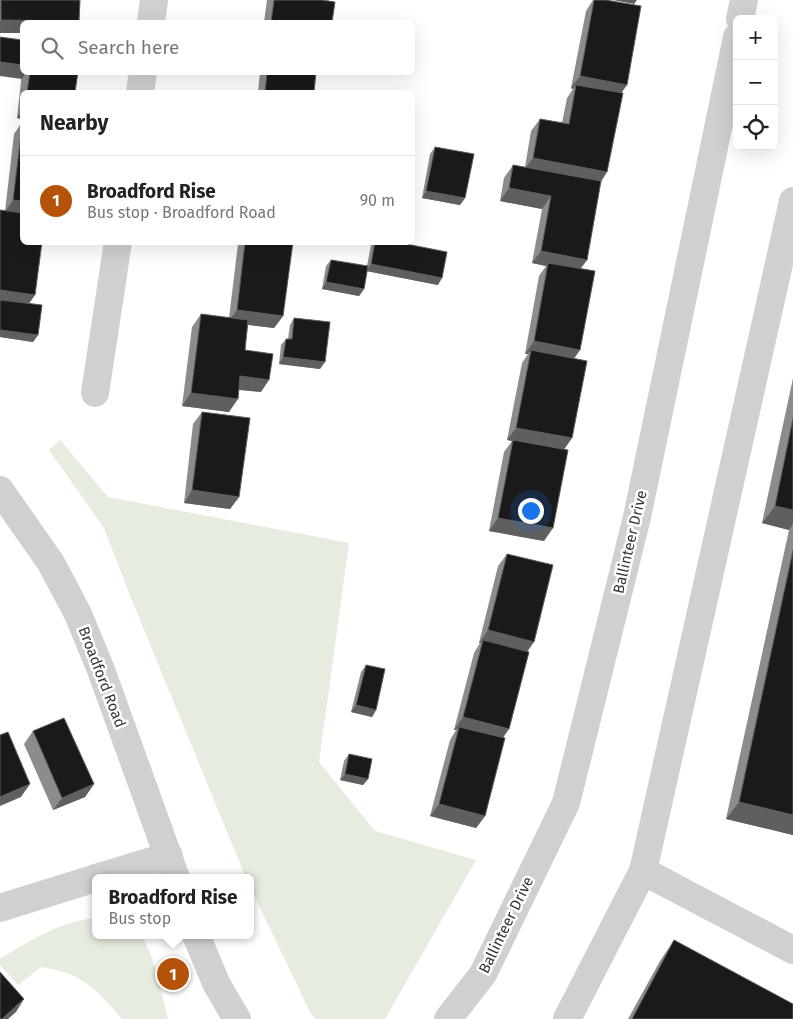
<!DOCTYPE html>
<meta charset="utf-8">
<style>
body{margin:0;font-family:"Fira Sans",sans-serif;background:#f2f2f2;color:#222}
.controls{position:absolute;right:15px;top:15px;display:grid;overflow:hidden;border-radius:8px;box-shadow:0 5px 20px #0002}
.controls button{width:45px;height:45px;display:grid;place-items:center;padding:0;border:0;border-bottom:1px solid #e0e0e0;background:#fff;color:#222;font:25px sans-serif}
.you{position:absolute;left:530px;top:510px;width:18px;height:18px;margin:-12px;border:4px solid #fff;border-radius:50%;background:#1a73e8;box-shadow:0 0 0 8px #1a73e833}
.badge{display:grid;place-items:center;width:32px;height:32px;border-radius:50%;background:#b45309;color:#fff;font-size:16px;font-weight:700}
.pin{position:absolute;translate:-50% -50%;border:2px solid #fff;box-shadow:0 1px 5px #0006}
.popup{position:absolute;left:92px;top:874px;width:162px;height:65px;box-sizing:border-box;display:grid;place-content:center;border-radius:8px;background:#fff;filter:drop-shadow(0 1px 4px #0005);font-size:16px;white-space:nowrap;color:#767676}
.popup b{font-size:19px;color:#222}
.popup::after{content:'';position:absolute;left:50%;top:100%;margin-left:-10px;border:10px solid transparent;border-top-color:#fff}
.list{margin:0;padding:0;list-style:none}
h2{display:flex;justify-content:space-between;align-items:center;height:65px;margin:0;padding:0 20px;font-size:21px}
h2 small{font-size:16px;font-weight:400;color:#767676}
.list li{display:grid;grid-template-columns:32px 1fr auto;gap:15px;align-items:center;box-sizing:border-box;height:90px;padding:0 20px;border-top:1px solid #e0e0e0}
.list b{display:block;font-size:19px;white-space:nowrap}
.list p{margin:0;font-size:16px;white-space:nowrap;color:#767676}
.list em{font-size:16px;font-style:normal;color:#767676}
.icon{flex:none;width:28px;height:28px;fill:none;stroke:currentColor;stroke-width:2;stroke-linecap:round;stroke-linejoin:round}
.map{position:relative;flex:none;width:793px;height:1019px;overflow:hidden}
.search{position:absolute;background:#fff;box-shadow:0 5px 20px #0002;left:20px;top:20px;width:395px;height:55px;display:flex;align-items:center;gap:12px;box-sizing:border-box;padding:0 18px;border-radius:8px;color:#767676;font-size:19px}
.panel{position:absolute;background:#fff;box-shadow:0 5px 20px #0002;left:20px;top:90px;width:395px;height:155px;border-radius:8px}
.map>svg:first-child{display:block}
</style>
<div class="map">
<svg width="793" height="1019" viewBox="0 0 793 1019">
<rect width="100%" height="100%" fill="#fff"/>
<g fill="#e6ecdf">
<path d="M60 440 108 497 349 543 319 762 375 831 476 860 385 1019H316L311 1014 251 889 250 878H246L131 598 104 528 49 450Z"/>
<path d="M95 918 96 935H140C155 953 162 996 168 1019H122C96 989 83 973 41 967L18 985 0 965V959C29 941 61 921 95 918Z"/>
</g>
<g fill="none" stroke-linecap="round" stroke-linejoin="round">
<g stroke="#d0d0d0" stroke-width="28">
<path d="M740 19 744 0"/>
<path d="M151 22 154 0"/>
<path d="M140 92 143 72"/>
<path d="M95 393 118 242"/>
<path d="M0 490 51 563 78 614 101 670 176 878"/>
<path d="M643 871 793 950"/>
<path d="M96 878 169 856"/>
<path d="M0 908 96 878"/>
<path d="M196 935 217 985 237 1019"/>
<path d="M448 1019 483 974 566 803 637 517 737 37"/>
<path d="M567 1019 643 871 793 201"/>
</g>
</g>
<g fill="#8c8c8c">
<path d="M0 0H80L79 21 78 22H22V33H0Z"/>
<path d="M267 0H322L332 22H264Z"/>
<path d="M593 0H606L627 85 621 93 601 181 587 260 580 269V350L574 358 572 438 564 449 544 541 489 531 504 452 512 441 507 440 522 363 528 354H525L539 276 546 266 532 263 542 209 500 201 504 178 513 165 525 167 531 131 540 119 562 123 567 98 573 89 571 88 586 11Z"/>
<path d="M22 72H78L75 92H22V119L17 118Z"/>
<path d="M260 72H316L314 92H258Z"/>
<path d="M22 122V242L29 303 38 335 33 342 0 337V210L5 211 14 134Z"/>
<path d="M435 147 465 198 460 205 422 198 430 154Z"/>
<path d="M239 242H293L283 316 274 328 248 325 245 350 261 392 239 390 229 412 182 406 192 327 201 314 229 318 238 244Z"/>
<path d="M373 242H396L438 285 367 271 364 289 359 296 322 289 326 266 331 260 367 266 371 245Z"/>
<path d="M294 318 320 369 279 364 281 345 286 339H288L290 325Z"/>
<path d="M793 378V835L726 819 789 530 762 523Z"/>
<path d="M202 412 239 497 230 509 184 503 193 424Z"/>
<path d="M507 554 527 651 503 738 485 816 476 828 430 816 450 740 456 730H454L474 653 480 643H479L498 566Z"/>
<path d="M366 665 376 710 372 717 351 712 361 672Z"/>
<path d="M33 731 94 784 85 797 53 810 24 744Z"/>
<path d="M349 754 368 779 363 785 340 780 344 761Z"/>
<path d="M674 940 793 1019H628L660 961Z"/>
</g>
<g fill="#5f5f5f">
<path d="M613 0H637L634 4Z"/>
<path d="M1 20 79 21 78 22H22V33H0V21Z"/>
<path d="M0 62 22 65V72H26L22 79 0 76Z"/>
<path d="M580 76 627 85 618 97 576 85 573 89 571 88Z"/>
<path d="M22 110V119L17 118Z"/>
<path d="M533 158 607 172 599 185 524 170Z"/>
<path d="M509 188 551 196 542 209 500 201Z"/>
<path d="M426 191 465 198 460 205 422 198Z"/>
<path d="M13 200 22 201V215L5 212Z"/>
<path d="M541 251 587 260 578 272 548 263 546 266 532 263Z"/>
<path d="M371 264 442 278 438 285 366 271Z"/>
<path d="M326 282 364 289 359 296 322 289Z"/>
<path d="M0 290 35 295 26 308 0 304Z"/>
<path d="M237 310 283 316 274 328 228 322Z"/>
<path d="M0 330 38 335 33 342 0 337Z"/>
<path d="M534 341 580 350 571 363 531 350 528 354H525Z"/>
<path d="M283 357 325 362 320 369 279 364Z"/>
<path d="M240 376 269 380 261 392 232 389Z"/>
<path d="M191 393 238 399 229 412 182 406Z"/>
<path d="M516 428 572 438 563 451 513 440 512 441 507 440Z"/>
<path d="M192 490 239 497 230 509 184 503Z"/>
<path d="M775 506 793 510V524L789 530 762 523Z"/>
<path d="M498 518 553 528 544 541 489 531Z"/>
<path d="M488 630 534 642 525 655 483 640 480 643H479Z"/>
<path d="M356 705 376 710 372 717 351 712Z"/>
<path d="M463 717 509 729 500 742 459 727 456 730H454Z"/>
<path d="M345 774 368 779 363 785 340 780Z"/>
<path d="M30 784 21 797 0 806V797Z"/>
<path d="M94 784 85 797 53 810 62 798Z"/>
<path d="M739 802 793 815V835L726 819Z"/>
<path d="M439 804 485 816 476 828 430 816Z"/>
<path d="M24 999 16 1012 8 1019H2Z"/>
</g>
<g fill="#1a1a1a" stroke="#5f5f5f">
<path d="M1 0H80L79 21 1 20Z"/>
<path d="M274 0H322L335 2 332 22H271Z"/>
<path d="M594 0H606L641 6 627 85 580 76Z"/>
<path d="M0 37 22 40V65L0 62Z"/>
<path d="M30 72H78L75 92H27Z"/>
<path d="M267 72H316L314 92H265Z"/>
<path d="M576 85 623 93 607 172 533 158 540 119 569 124Z"/>
<path d="M22 126V201L13 200Z"/>
<path d="M435 147 474 154 465 198 426 191Z"/>
<path d="M513 165 601 181 587 260 541 251 551 196 509 188Z"/>
<path d="M0 210 22 213V242H42L35 295 0 290Z"/>
<path d="M245 242H293L283 316 237 310Z"/>
<path d="M375 242H396L447 252 442 278 371 264Z"/>
<path d="M331 260 368 266 364 289 326 282Z"/>
<path d="M548 263 595 271 580 350 534 341Z"/>
<path d="M0 300 42 305 38 335 0 330Z"/>
<path d="M201 314 248 320 245 350 273 354 269 380 240 376 238 399 191 393Z"/>
<path d="M294 318 330 322 325 362 283 357 286 339H292Z"/>
<path d="M531 350 587 361 572 438 516 428Z"/>
<path d="M202 412 250 418 239 497 192 490Z"/>
<path d="M793 418V510L775 506Z"/>
<path d="M513 440 568 450 553 528 498 518Z"/>
<path d="M793 550V815L739 802Z"/>
<path d="M507 554 553 565 534 642 488 630Z"/>
<path d="M483 640 529 652 509 729 463 717Z"/>
<path d="M366 665 385 669 376 710 356 705Z"/>
<path d="M64 718 94 784 62 798 33 731Z"/>
<path d="M459 727 505 738 485 816 439 804Z"/>
<path d="M8 732 30 784 0 797V735Z"/>
<path d="M349 754 372 759 368 779 345 774Z"/>
<path d="M674 940 793 1004V1019H632Z"/>
<path d="M0 972 24 999 2 1019H0Z"/>
</g>
<g text-anchor="middle" stroke-width="5" stroke-linejoin="round" paint-order="stroke">
<g font-size="15" fill="#333" stroke="#fff">
<text transform="translate(630 542) rotate(-77)" y="5">Ballinteer Drive</text>
<text transform="translate(102 677) rotate(69)" y="5">Broadford Road</text>
<text transform="translate(506 925) rotate(-64)" y="5">Ballinteer Drive</text>
</g>
</g>
</svg>
<div class="controls">
<button>+</button>
<button>−</button>
<button><svg class="icon" aria-label="locate" viewBox="0 0 24 24"><circle cx="12" cy="12" r="6"/><path d="M12 2v4M12 18v4M2 12h4M18 12h4"/></svg></button>
</div>
<div class="you"></div>
<div class="pin badge" style="left:173px;top:974px">1</div>
<div class="popup"><b>Broadford Rise</b>Bus stop</div>
<div class="search"><svg class="icon" aria-label="search" viewBox="0 0 24 24"><circle cx="10" cy="10" r="6"/><path d="M15 15l6 6"/></svg>Search here</div>
<section class="panel">
<h2>Nearby<small></small></h2>
<ul class="list">
<li><span class="badge">1</span><div><b>Broadford Rise</b><p>Bus stop · Broadford Road</p></div><em>90 m</em></li>
</ul>
</section>
</div>
